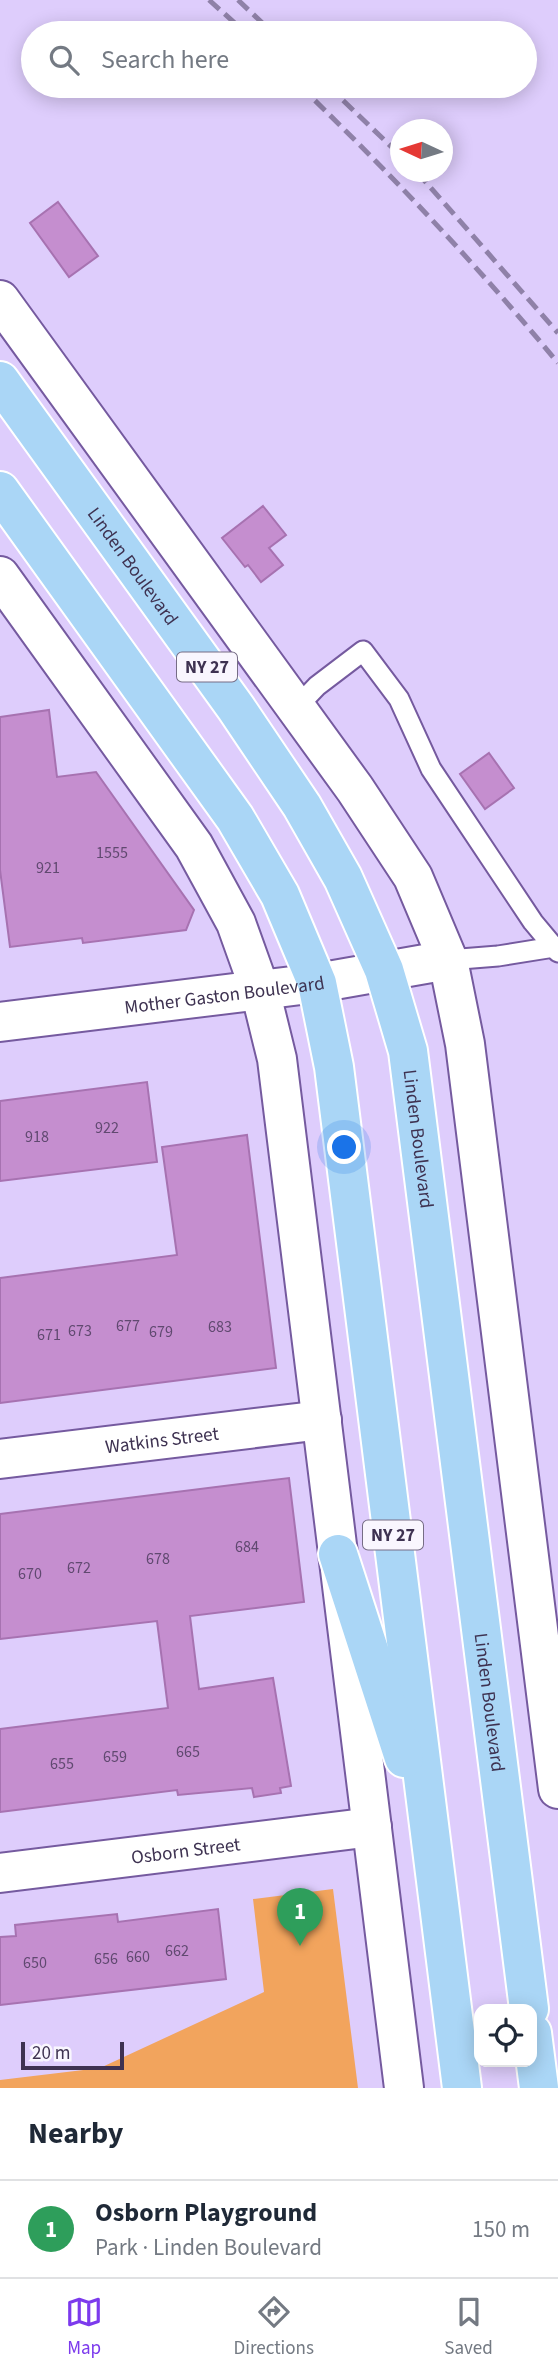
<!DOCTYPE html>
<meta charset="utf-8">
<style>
body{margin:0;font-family:"Source Sans 3",sans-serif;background:#f6f6f7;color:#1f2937}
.controls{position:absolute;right:21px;bottom:21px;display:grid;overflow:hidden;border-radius:14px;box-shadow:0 4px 18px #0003}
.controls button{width:63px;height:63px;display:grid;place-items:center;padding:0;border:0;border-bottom:2px solid #e0e1e3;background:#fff;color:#1f2937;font:35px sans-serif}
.compass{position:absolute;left:390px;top:119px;width:63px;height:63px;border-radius:50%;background:#fff;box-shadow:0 4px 18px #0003;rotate:274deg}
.scale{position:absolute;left:21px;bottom:18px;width:103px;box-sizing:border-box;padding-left:7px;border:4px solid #3e3251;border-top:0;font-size:19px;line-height:24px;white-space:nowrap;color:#3e3251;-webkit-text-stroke:5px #f9f6fe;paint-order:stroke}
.you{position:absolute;left:345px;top:1148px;width:24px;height:24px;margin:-18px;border:5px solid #fff;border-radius:50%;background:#1a73e8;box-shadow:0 0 0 10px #1a73e833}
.badge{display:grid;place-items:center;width:46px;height:46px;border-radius:50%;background:#7c3aed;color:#fff;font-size:23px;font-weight:700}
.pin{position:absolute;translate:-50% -58px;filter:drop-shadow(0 2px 4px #0008)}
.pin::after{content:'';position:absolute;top:37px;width:24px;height:21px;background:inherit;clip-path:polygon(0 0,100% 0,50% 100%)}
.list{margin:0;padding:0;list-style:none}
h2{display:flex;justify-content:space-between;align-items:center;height:91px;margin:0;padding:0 28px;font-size:30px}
h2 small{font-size:23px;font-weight:400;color:#747a83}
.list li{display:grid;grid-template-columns:46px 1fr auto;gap:21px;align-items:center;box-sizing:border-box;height:98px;padding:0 28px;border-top:2px solid #e0e1e3}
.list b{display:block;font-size:26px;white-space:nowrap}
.list p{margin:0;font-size:23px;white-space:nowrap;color:#747a83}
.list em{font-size:23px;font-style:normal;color:#747a83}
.icon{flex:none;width:38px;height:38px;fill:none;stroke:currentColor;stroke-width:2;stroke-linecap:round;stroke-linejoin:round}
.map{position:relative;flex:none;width:558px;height:2088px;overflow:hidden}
.search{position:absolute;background:#fff;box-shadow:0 4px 18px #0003;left:21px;right:21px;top:21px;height:77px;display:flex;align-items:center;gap:18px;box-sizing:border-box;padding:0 24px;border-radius:38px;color:#747a83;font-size:26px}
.sheet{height:189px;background:#fff}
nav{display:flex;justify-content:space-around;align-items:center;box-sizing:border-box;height:98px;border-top:2px solid #e0e1e3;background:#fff;font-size:19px;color:#747a83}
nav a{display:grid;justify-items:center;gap:4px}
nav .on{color:#7c3aed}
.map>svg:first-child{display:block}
</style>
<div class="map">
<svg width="558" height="2088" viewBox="0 0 558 2088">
<rect width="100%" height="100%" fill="#decdfc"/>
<path fill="#f2a45d" d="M333 1889 358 2088H0V2080L100 2068 264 1992 253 1899Z"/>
<g fill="#c58ecf" stroke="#a772b1" stroke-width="2">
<path d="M58 202 98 256 69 277 30 223Z"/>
<path d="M263 506 286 535 269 548 283 565 261 582 248 565 245 567 222 538Z"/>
<path d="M49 710 57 777 96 772 194 910 186 930 83 943 82 938 10 947 0 870V717Z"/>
<path d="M489 753 514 788 485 809 460 774Z"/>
<path d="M147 1082 157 1162 0 1181V1101Z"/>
<path d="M247 1135 276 1368 0 1403V1278L177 1255 162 1147Z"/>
<path d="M289 1478 304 1602 190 1616 199 1689 273 1678 291 1786 280 1788 281 1793 254 1797 252 1788 178 1795 177 1790 0 1812V1729L168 1708 157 1621 0 1639V1514Z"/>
<path d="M218 1909 226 1979 0 2005V1937L16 1936 15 1925 117 1914 118 1922Z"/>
</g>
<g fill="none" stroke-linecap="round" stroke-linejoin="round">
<defs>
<g id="service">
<path d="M296 708 317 686 363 651 399 699 431 769 533 922 558 952"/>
<path d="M448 960 498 956 554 947"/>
</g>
<g id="minor">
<path id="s1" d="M0 1022 317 983 448 960"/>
<path id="s2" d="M0 1459 322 1420"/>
<path id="s3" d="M0 1873 372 1827"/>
</g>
<g id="tertiary">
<path d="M0 300 355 789 413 877 448 960 465 1044 558 1789"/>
<path d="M0 576 194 846 236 923 260 990 277 1059 404 2088"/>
</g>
<g id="trunk">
<path id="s4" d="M0 381 236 708 302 806 343 878 384 970 408 1051 529 2009"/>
<path d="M0 491 235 818 280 895 317 983 334 1067 462 2088"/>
<path d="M338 1554 404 1758"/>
<path d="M532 2033 539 2088"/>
</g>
</defs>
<use href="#service" stroke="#755a9f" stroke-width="23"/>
<use href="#minor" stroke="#755a9f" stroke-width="42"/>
<use href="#tertiary" stroke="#755a9f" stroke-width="42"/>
<use href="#trunk" stroke="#fff" stroke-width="42"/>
<use href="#service" stroke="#fff" stroke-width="19"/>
<use href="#minor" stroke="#fff" stroke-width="38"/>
<use href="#tertiary" stroke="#fff" stroke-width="38"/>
<use href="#trunk" stroke="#aad6f6" stroke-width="38"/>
<g stroke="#8f81a8" stroke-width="5" stroke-dasharray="14 7" stroke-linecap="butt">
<path d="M209 0 246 33"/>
<path d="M238 0 273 33"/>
<path d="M300 86C391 174 478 266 558 363"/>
<path d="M328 86 400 155"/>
<path d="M417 172 558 333"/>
</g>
</g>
<g text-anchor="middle" stroke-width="5" stroke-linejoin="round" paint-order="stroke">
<g font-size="16" fill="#604970">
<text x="112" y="858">1555</text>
<text x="48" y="873">921</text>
<text x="107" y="1133">922</text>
<text x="37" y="1142">918</text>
<text x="128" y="1331">677</text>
<text x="220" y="1332">683</text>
<text x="80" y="1336">673</text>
<text x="161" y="1337">679</text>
<text x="49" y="1340">671</text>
<text x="247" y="1552">684</text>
<text x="158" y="1564">678</text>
<text x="79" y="1573">672</text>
<text x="30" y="1579">670</text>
<text x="188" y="1757">665</text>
<text x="115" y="1762">659</text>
<text x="62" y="1769">655</text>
<text x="177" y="1956">662</text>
<text x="138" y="1962">660</text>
<text x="106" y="1964">656</text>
<text x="35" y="1968">650</text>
</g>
<g fill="#f9f6fe" stroke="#766d85" stroke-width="2">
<rect x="177" y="652.5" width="60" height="29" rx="5"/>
<rect x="363" y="1520.5" width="60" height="29" rx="5"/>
</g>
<g font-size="18" font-weight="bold" fill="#3e3251">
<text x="207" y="673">NY 27</text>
<text x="393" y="1541">NY 27</text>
</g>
<g font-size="19" fill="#3e3251" stroke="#f9f6fe">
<text dy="7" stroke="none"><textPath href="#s4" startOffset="228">Linden Boulevard</textPath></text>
<text dy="7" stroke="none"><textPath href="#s1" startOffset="226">Mother Gaston Boulevard</textPath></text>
<text dy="7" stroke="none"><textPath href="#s4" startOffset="878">Linden Boulevard</textPath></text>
<text dy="7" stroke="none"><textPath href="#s2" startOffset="163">Watkins Street</textPath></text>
<text dy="7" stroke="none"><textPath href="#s4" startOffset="1446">Linden Boulevard</textPath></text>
<text dy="7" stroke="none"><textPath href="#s3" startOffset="187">Osborn Street</textPath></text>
</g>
</g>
</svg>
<div class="controls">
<button><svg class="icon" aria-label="locate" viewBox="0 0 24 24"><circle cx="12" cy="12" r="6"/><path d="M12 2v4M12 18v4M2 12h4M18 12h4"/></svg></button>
</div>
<svg class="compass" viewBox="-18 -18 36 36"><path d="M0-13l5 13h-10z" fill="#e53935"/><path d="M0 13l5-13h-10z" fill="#747a83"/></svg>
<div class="scale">20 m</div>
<div class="you"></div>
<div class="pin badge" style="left:300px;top:1946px;background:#2e9e5b">1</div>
<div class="search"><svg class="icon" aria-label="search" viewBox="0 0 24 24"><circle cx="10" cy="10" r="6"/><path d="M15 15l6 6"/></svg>Search here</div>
</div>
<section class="sheet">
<h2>Nearby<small></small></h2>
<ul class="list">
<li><span class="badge" style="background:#2e9e5b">1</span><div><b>Osborn Playground</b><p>Park · Linden Boulevard</p></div><em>150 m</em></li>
</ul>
</section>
<nav>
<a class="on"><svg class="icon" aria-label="map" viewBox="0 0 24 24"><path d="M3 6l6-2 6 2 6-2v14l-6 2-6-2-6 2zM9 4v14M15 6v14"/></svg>Map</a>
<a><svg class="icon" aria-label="directions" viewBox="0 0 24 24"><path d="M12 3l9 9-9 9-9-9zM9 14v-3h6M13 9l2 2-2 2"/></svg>Directions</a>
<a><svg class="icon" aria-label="saved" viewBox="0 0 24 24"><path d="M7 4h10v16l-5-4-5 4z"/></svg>Saved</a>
</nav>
